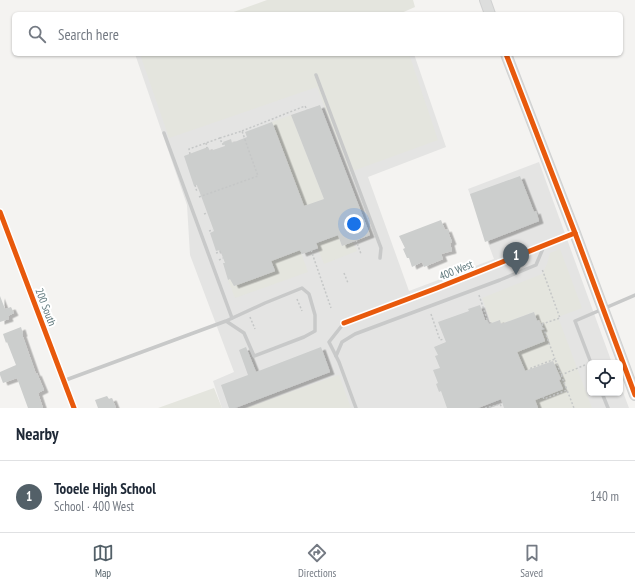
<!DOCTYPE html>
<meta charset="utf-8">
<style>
body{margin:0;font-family:"PT Sans Narrow",sans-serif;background:#f2f2f3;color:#1f2937}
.controls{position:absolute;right:12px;bottom:12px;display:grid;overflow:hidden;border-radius:6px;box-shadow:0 1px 3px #0004}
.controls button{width:36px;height:36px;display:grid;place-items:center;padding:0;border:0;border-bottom:1px solid #e0e1e3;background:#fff;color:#1f2937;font:20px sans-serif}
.you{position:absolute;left:354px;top:224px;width:14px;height:14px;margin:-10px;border:3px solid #fff;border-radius:50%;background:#1a73e8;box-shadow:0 0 0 6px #1a73e833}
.badge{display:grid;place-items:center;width:26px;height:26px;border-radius:50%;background:#536068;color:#fff;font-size:13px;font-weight:700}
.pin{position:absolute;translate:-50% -33px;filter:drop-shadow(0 1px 2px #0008)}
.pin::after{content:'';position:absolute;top:21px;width:14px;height:12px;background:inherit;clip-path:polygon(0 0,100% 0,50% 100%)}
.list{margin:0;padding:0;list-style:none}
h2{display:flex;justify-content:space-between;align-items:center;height:52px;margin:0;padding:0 16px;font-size:17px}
h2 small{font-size:13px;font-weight:400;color:#747a83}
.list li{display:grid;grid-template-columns:26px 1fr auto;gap:12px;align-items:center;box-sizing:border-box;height:72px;padding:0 16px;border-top:1px solid #e0e1e3}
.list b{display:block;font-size:15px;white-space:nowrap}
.list p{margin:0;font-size:13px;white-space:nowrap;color:#747a83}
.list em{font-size:13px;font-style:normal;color:#747a83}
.icon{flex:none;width:22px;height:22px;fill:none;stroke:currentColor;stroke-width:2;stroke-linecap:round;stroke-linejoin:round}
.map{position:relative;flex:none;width:635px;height:408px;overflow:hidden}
.search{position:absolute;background:#fff;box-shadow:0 1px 3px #0004;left:12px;right:12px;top:12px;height:44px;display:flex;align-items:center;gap:10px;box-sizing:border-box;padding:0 14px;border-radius:6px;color:#747a83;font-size:15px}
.sheet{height:124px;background:#fff}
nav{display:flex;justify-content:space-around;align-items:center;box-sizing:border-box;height:56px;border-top:1px solid #e0e1e3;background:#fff;font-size:11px;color:#747a83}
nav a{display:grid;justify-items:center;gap:2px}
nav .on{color:#536068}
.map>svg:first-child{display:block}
</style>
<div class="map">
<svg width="635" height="408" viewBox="0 0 635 408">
<defs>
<filter id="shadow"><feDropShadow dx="4.5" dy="2.5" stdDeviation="0" flood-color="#0004"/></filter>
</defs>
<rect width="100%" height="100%" fill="#f4f3f1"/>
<path fill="#e4e4e3" d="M135 54H414L446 147 368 177 409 291 494 259 468 189 539 162 612 363H590V393H620V384L629 408H222L213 381 234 372 190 255 187 205Z"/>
<g fill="#e4e5de">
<path d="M267 0H413L415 7 399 14H228Z"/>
<path d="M140 54H409L438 140 350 172 317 87 169 138Z"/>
<path d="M291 115 324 199 304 207 272 122Z"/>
<path d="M338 235 342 246 353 242 357 251 324 264 316 244Z"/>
<path d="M560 249 582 308 558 317 592 408H538L535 400 563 389 559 380 561 379 553 361 525 371 517 352 542 329 539 320 537 321 534 312 501 324 499 320 491 323 482 298 542 274 547 264 550 253Z"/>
<path d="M300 250 308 272 235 298 228 280 230 279 234 286 275 271 271 261Z"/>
<path d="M339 375 351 408H246L338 375Z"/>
<path d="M214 388 222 408H158Z"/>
</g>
<g fill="#cccecd" filter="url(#shadow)">
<path d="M320 105 370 235 342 246 338 235 316 243 318 248 302 254 300 250 271 261 275 271 234 286 230 279 228 280 223 263H225L220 250 216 251 210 233 214 231 197 185 194 186 184 156 208 147 210 151 225 146 223 142 231 139 232 143 247 137 245 132 272 122 304 206 324 199 291 115Z"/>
<path d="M520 176 534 212 536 211 539 221 485 242 470 194Z"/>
<path d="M441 220 445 230 447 229 452 242 450 243 452 251 441 254 443 259 424 267 422 262 412 267 409 258H407L403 249 405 248 399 236Z"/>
<path d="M0 296 5 309 11 307 14 313 8 316 9 319 0 322Z"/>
<path d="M480 305 485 320H487L489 324 500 320 501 324 534 312 537 321 539 320 543 329 541 330 545 341 517 352 525 371 553 361 561 379 559 380 563 389 535 400 538 408H504L501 399 478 408H447L441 391 439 392 436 384 438 383 433 370 440 368 435 356 438 355 434 347 446 342 438 322 469 311 468 309Z"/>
<path d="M21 327 23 334H22L36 374 37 373 44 390 38 393 43 408H28L17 378 3 383 0 375V372L16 365 7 342 6 343 3 334Z"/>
<path d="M246 347 256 372 321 347 330 372 235 408H229L221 385 248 375 239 350Z"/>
<path d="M107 396 109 399 112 398 116 408H98L95 400Z"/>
</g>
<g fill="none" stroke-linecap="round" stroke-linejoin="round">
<defs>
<g id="secondary">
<path d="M485 0 490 14"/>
<path d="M506 54 575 233 635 395"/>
</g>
</defs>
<use href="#secondary" stroke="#d0d1d1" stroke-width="12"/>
<g stroke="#c5c7c7" stroke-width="1.5" stroke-dasharray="2 2" stroke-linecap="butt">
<path d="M242 131 305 106 307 110"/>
<path d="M206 143 207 148"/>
<path d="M224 144H222L220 138 242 131 250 154"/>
<path d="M190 154 189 149 220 138"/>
<path d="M195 185 197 192"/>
<path d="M199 197 258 176 250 154H249"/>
<path d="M204 214 207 213"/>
<path d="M209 231 213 230"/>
<path d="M356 240 361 254"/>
<path d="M311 250 331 308"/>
<path d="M216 253 221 252"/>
<path d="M219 260 223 258"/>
<path d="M344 273 348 283"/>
<path d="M479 295 488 322"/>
<path d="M297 299 302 311"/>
<path d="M431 314 440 340 444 339"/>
<path d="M250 317 255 329"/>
<path d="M542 324 560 318 542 269"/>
<path d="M542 324 555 359"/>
<path d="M531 369V368L555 359 567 390"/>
<path d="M561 375 585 365"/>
<path d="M543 397 544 399 567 390 574 408"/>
<path d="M485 408 500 404 502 408"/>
</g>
<g stroke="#c8c9c9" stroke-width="3.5">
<path d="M316 75 381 248 380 258"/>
<path d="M164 133 232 318"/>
<path d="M344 323 329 342 339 362 356 408"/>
<path d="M336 356 342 342 355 334 500 280 536 265 544 246"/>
<path d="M591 363 575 321 635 295"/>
<path d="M63 381 226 321 265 303 302 288 309 294 315 315V331L304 337 254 356 244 333 226 321"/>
<path d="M602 393 608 408"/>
</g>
<g stroke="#c8c9c9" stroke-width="7">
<path d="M0 212 74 408"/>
<path d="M344 323 437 288 575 233"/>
</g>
<use href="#secondary" stroke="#dddedd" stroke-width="10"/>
<defs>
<g id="cycleway">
<path d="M506 54 575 233 635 395"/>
<path d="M0 212 74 408"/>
<path d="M344 323 437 288 575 233"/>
</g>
</defs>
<use href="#cycleway" stroke="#fff" stroke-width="8"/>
<use href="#cycleway" stroke="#e8590c" stroke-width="5"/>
</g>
<g text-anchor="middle" stroke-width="4" stroke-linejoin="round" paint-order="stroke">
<g font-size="11" fill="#5f787c" stroke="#fff">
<text transform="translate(456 270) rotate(-22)" y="4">400 West</text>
<text transform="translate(46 307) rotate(69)" y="4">200 South</text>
</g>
</g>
</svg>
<div class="controls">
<button><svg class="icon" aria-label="locate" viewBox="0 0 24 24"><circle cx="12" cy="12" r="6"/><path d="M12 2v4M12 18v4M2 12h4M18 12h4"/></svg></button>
</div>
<div class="you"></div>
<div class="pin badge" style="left:516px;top:275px">1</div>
<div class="search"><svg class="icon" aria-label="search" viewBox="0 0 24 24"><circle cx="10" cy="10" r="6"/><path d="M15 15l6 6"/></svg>Search here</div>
</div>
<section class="sheet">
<h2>Nearby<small></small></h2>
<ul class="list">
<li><span class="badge">1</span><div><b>Tooele High School</b><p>School · 400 West</p></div><em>140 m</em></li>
</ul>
</section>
<nav>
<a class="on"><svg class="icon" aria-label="map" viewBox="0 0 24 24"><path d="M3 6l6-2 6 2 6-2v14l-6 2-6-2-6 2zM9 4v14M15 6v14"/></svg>Map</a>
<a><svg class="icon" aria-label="directions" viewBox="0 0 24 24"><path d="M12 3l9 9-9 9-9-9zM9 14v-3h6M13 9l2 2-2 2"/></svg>Directions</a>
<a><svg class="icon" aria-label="saved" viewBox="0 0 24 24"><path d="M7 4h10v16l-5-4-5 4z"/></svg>Saved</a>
</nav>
